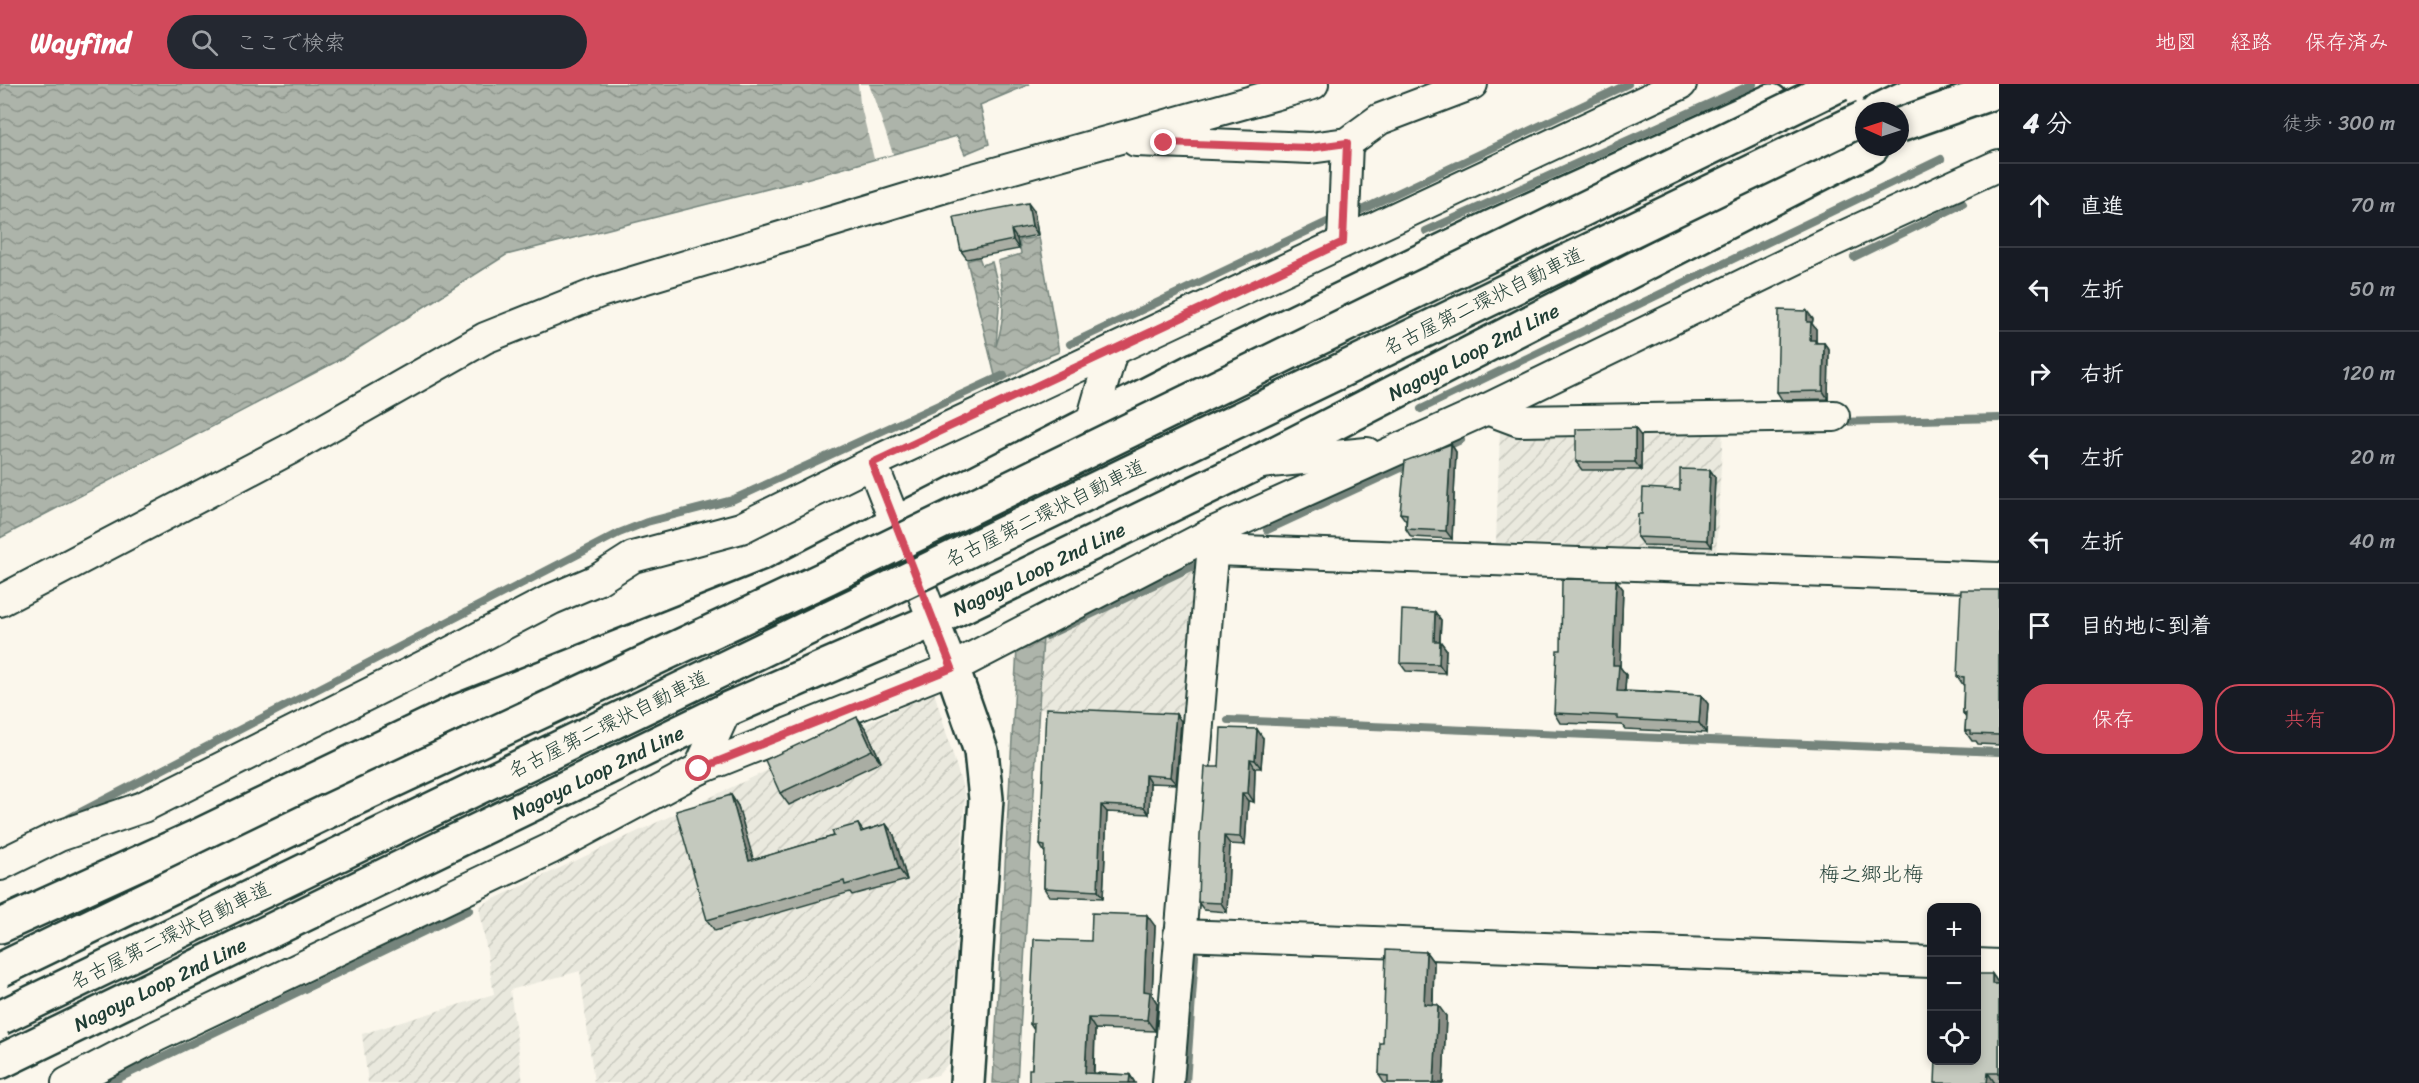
<!DOCTYPE html>
<html lang="ja">
<meta charset="utf-8">
<style>
body{margin:0;font-family:Sriracha,"Klee One",sans-serif;background:#242831;color:#f1f3f6}
.controls{position:absolute;right:18px;bottom:18px;display:grid;overflow:hidden;border-radius:12px;box-shadow:0 3px 9px #0003}
.controls button{width:54px;height:54px;display:grid;place-items:center;padding:0;border:0;border-bottom:2px solid #363941;background:#171b24;color:#f1f3f6;font:30px sans-serif}
.compass{position:absolute;left:1855px;top:18px;width:54px;height:54px;border-radius:50%;background:#171b24;box-shadow:0 3px 9px #0003;rotate:273deg}
.stop{position:absolute;width:18px;height:18px;margin:-14px;border:4px solid #d1495b;border-radius:50%;background:#fff}
.stop.end{background:#d1495b;border-color:#fff;box-shadow:0 2px 6px #0008}
.list{margin:0;padding:0;list-style:none}
h2{display:flex;justify-content:space-between;align-items:center;height:78px;margin:0;padding:0 24px;font-size:26px}
h2 small{font-size:20px;font-weight:400;color:#9ea1a6}
.list li{display:grid;grid-template-columns:39px 1fr auto;gap:18px;align-items:center;box-sizing:border-box;height:84px;padding:0 24px;border-top:2px solid #363941}
.list b{display:block;font-size:22px;white-space:nowrap}
.list em{font-size:20px;font-style:normal;color:#9ea1a6}
.actions{display:flex;gap:12px;padding:18px 24px}
.actions a{flex:1;padding:14px 0;border:2px solid #d1495b;border-radius:24px;text-align:center;font-size:21px;color:#d1495b}
.actions .main{background:#d1495b;color:#fff}
.icon{flex:none;width:33px;height:33px;fill:none;stroke:currentColor;stroke-width:2;stroke-linecap:round;stroke-linejoin:round}
.map{position:relative;flex:none;width:1999px;height:999px;overflow:hidden}
header{display:flex;align-items:center;gap:36px;box-sizing:border-box;height:84px;padding:0 30px;background:#d1495b;color:#fff}
header strong{font-size:28px}
nav{display:flex;gap:33px;margin-inline-start:auto;font-size:21px}
.search{width:420px;height:54px;background:#242831;display:flex;align-items:center;gap:15px;box-sizing:border-box;padding:0 21px;border-radius:33px;color:#9ea1a6;font-size:22px}
main{display:flex}
aside{flex:1;background:#171b24}
.map>svg:first-child{display:block}
</style>
<header>
<strong>Wayfind</strong>
<div class="search"><svg class="icon" aria-label="search" viewBox="0 0 24 24"><circle cx="10" cy="10" r="6"/><path d="M15 15l6 6"/></svg>ここで検索</div>
<nav><a>地図</a><a>経路</a><a>保存済み</a></nav>
</header>
<main>
<div class="map">
<svg width="1999" height="999" viewBox="0 0 1999 999">
<defs>
<pattern id="industrial-furrows" width="10" height="10" patternUnits="userSpaceOnUse" patternTransform="scale(1.5)"><rect width="10" height="10" fill="#eae9de"/><path d="M-1 1l2-2M0 10L10 0M9 11l2-2" fill="none" stroke="#c8c9bf"/></pattern>
<pattern id="water-waves" width="16" height="10" patternUnits="userSpaceOnUse" patternTransform="scale(1.5)"><rect width="16" height="10" fill="#adb4aa"/><path d="M0 5q4-4 8 0t8 0" fill="none" stroke="#8c948b"/></pattern>
</defs>
<rect width="100%" height="100%" fill="#fbf7ec"/>
<filter id="ink" filterUnits="userSpaceOnUse"><feTurbulence type="fractalNoise" baseFrequency=".0167" numOctaves="2"/><feDisplacementMap in="SourceGraphic" scale="12" xChannelSelector="R" yChannelSelector="G"/><feConvolveMatrix kernelMatrix="1 2 1 2 8 2 1 2 1" color-interpolation-filters="sRGB"/></filter>
<g filter="url(#ink)">
<g fill="url(#industrial-furrows)">
<path d="M1567 344 1723 345 1716 471 1566 465V460L1496 459 1500 346Z"/>
<path d="M1190 474 1200 475 1187 631 1038 625 1043 543Z"/>
<path d="M934 608 965 711 948 980 938 991 901 999H594L580 887 510 906 523 999H368L362 950 494 910 479 822Z"/>
</g>
<g fill="url(#water-waves)" stroke="#74847b" stroke-width="1.5">
<path d="M0 0H1030L980 21 989 60 965 70 957 52 795 98 506 171 343 274 0 454Z"/>
<path d="M1039 153 1059 268 1038 276 997 300 967 177 979 173 982 181 992 178 1000 210 996 262C1006 233 1004 207 998 177L1021 170 1019 156Z"/>
<path d="M1043 553 1017 999H993L1017 564Z"/>
</g>
<path fill="#fbf7ec" d="M858 0H869L893 70 874 75 860 19Z"/>
<g fill="none" stroke-linecap="round" stroke-linejoin="round">
<g stroke="#74847b" stroke-width="8">
<path d="M1357 128 1628 0"/>
<path d="M1426 147 1753 0"/>
<path d="M1854 173 1963 120"/>
<path d="M1070 260 1329 137"/>
<path d="M1421 325 1941 75"/>
<path d="M1838 338 1999 334"/>
<path d="M1442 365 1461 356"/>
<path d="M1267 446 1414 378"/>
<path d="M1046 552 1196 481"/>
<path d="M1228 636 1999 668"/>
<path d="M69 734 619 449 647 438 732 416 1004 291"/>
<path d="M109 999 469 826"/>
<path d="M1186 999 1195 872"/>
</g>
<defs>
<g id="minor">
<path d="M1136 57 1310 64 1347 59 1380 35 1472 0"/>
<path d="M1343 158 1347 59"/>
<path d="M1487 325 1519 337 1834 332"/>
<path d="M1091 340 1112 267"/>
<path d="M872 379 952 584"/>
<path d="M1260 379 1367 369"/>
<path d="M1213 466 1999 494"/>
<path d="M0 517 288 366 485 254 600 208 952 101 1313 0"/>
<path d="M699 685 726 626"/>
<path d="M0 781 59 752 143 723 436 576 552 515 597 496 633 473 741 444 872 379 1681 0"/>
<path d="M1179 851 1932 878"/>
<path d="M1976 880 1999 881"/>
<path d="M67 999 157 952 550 765 699 685 952 584 1214 448 1487 325 1833 157 1999 81"/>
<path d="M1168 999 1214 448"/>
</g>
<path id="tertiary" d="M952 584 981 667 986 715 967 999"/>
<g id="trunk">
<path d="M0 842 194 754 452 630 776 501 1197 285 1490 144 1771 17"/>
<path id="s1" d="M0 978 726 626 934 536 1257 379 1872 63"/>
</g>
<g id="motorway">
<path d="M1878 27 1934 0"/>
<path d="M1806 75 1864 54"/>
</g>
</defs>
<use href="#minor" stroke="#1f3d34" stroke-width="34"/>
<use href="#tertiary" stroke="#1f3d34" stroke-width="38"/>
<use href="#trunk" stroke="#1f3d34" stroke-width="38"/>
<use href="#motorway" stroke="#1f3d34" stroke-width="38"/>
<use href="#minor" stroke="#fbf7ec" stroke-width="30"/>
<use href="#tertiary" stroke="#fbf7ec" stroke-width="33"/>
<use href="#trunk" stroke="#fbf7ec" stroke-width="33"/>
<use href="#motorway" stroke="#fbf7ec" stroke-width="33"/>
<defs>
<g id="motorway-bridge">
<path d="M1900 41 1999 6"/>
<path d="M0 886 326 728 826 494 1840 0"/>
<path d="M0 934 1864 34"/>
</g>
</defs>
<use href="#motorway-bridge" stroke="#1f3d34" stroke-width="38" stroke-linecap="butt"/>
<use href="#motorway-bridge" stroke="#fbf7ec" stroke-width="33"/>
</g>
<g fill="#a9ada3" stroke="#1f3d34" stroke-width="1.5">
<path d="M1034 127 1038 151 1017 155 1019 165 967 175 961 167Z"/>
<path d="M1813 235 1812 240 1816 245V257L1817 259H1824L1829 266 1828 315 1782 316 1777 308Z"/>
<path d="M1641 352V386H1582L1576 378Z"/>
<path d="M1451 360 1456 368 1452 455 1411 453 1406 445V437L1400 429Z"/>
<path d="M1710 386 1715 393 1712 463 1643 461 1637 453 1642 430Z"/>
<path d="M1616 496 1623 505 1620 583 1626 591 1625 607 1701 611 1708 620 1706 649 1625 645 1622 641 1560 639 1554 629Z"/>
<path d="M1999 506V661L1978 660 1976 657H1972L1965 647 1966 634 1963 629 1964 602 1957 592Z"/>
<path d="M1435 528 1441 536 1440 557 1446 565 1445 589 1406 587 1400 579Z"/>
<path d="M1181 637 1176 700 1150 699 1149 730 1107 728 1103 814 1049 812 1044 804 1045 769 1040 761Z"/>
<path d="M866 645 881 678 789 721 780 709Z"/>
<path d="M1263 654 1261 684H1255L1254 718 1248 717 1245 761 1230 760 1227 828 1204 826 1198 818 1219 683Z"/>
<path d="M731 711 738 722 753 776 834 752 858 740 863 747 886 740 894 751 907 796 852 811 850 808 715 847 707 836Z"/>
<path d="M1155 842 1152 911 1157 919 1155 947 1095 945 1094 989 1130 991 1135 999H1029L1032 985 1034 946 1030 940 1091 857Z"/>
<path d="M1426 868 1434 879 1433 920 1446 932 1443 999H1384L1379 991 1383 959Z"/>
<path d="M1992 890 1999 900V999H1935L1977 976Z"/>
</g>
<g fill="#898d85" stroke="#1f3d34" stroke-width="1.5">
<path d="M1028 119 1034 127 1038 151 1032 142Z"/>
<path d="M1011 146 1017 155 1019 165 1013 156Z"/>
<path d="M1807 227 1813 235 1812 240 1816 245V257L1820 264 1810 256 1807 238Z"/>
<path d="M1824 259 1829 266 1828 315 1823 307Z"/>
<path d="M1635 344 1641 352V386L1635 378Z"/>
<path d="M1451 360 1456 368 1452 455 1446 447Z"/>
<path d="M1710 386 1715 393 1712 463 1707 456Z"/>
<path d="M1616 496 1623 505 1620 583 1626 591 1624 617 1617 607 1613 581Z"/>
<path d="M1435 528 1441 536 1439 565 1434 557Z"/>
<path d="M1440 557 1446 565 1445 589 1439 580Z"/>
<path d="M1701 611 1708 620 1706 649 1699 639Z"/>
<path d="M1176 630 1181 637 1176 700 1170 693Z"/>
<path d="M857 633 866 645 881 678 872 666Z"/>
<path d="M1257 645 1263 654 1261 684 1255 676Z"/>
<path d="M1250 675 1255 684 1254 718 1248 709Z"/>
<path d="M1145 691 1150 699 1149 730 1144 723Z"/>
<path d="M1242 709 1248 717 1245 761 1240 753Z"/>
<path d="M731 711 738 722 757 788 749 777Z"/>
<path d="M1101 721 1107 728 1103 814 1098 807Z"/>
<path d="M886 740 894 751 907 796 899 785Z"/>
<path d="M1224 752 1230 760 1227 828 1221 819Z"/>
<path d="M1147 831 1155 842 1152 911 1157 919 1155 947 1147 936 1144 907Z"/>
<path d="M1426 868 1434 879 1432 931 1424 920Z"/>
<path d="M1992 890 1999 900H1992Z"/>
<path d="M1438 921 1446 932 1443 999H1434Z"/>
<path d="M1088 934 1095 945 1093 999 1085 989Z"/>
<path d="M1988 989 1995 999H1987Z"/>
<path d="M1130 991 1135 999H1129Z"/>
</g>
<g fill="#c4c9be" stroke="#1f3d34" stroke-width="1.5">
<path d="M1028 119 1032 142 1011 146 1013 156 961 167 954 133Z"/>
<path d="M1779 226 1807 227V238H1811L1810 256H1815V259H1824L1823 307 1777 308Z"/>
<path d="M1635 344V378H1576V345Z"/>
<path d="M1451 360 1446 447 1406 445 1407 430 1400 429 1405 377Z"/>
<path d="M1680 385 1710 386 1707 456 1637 453 1638 430H1642L1643 404 1680 406Z"/>
<path d="M1562 495 1616 496 1613 581H1619L1617 607 1701 611 1699 639 1618 635V632L1554 629 1557 566H1561Z"/>
<path d="M1961 506H1999V651L1971 650V647H1965L1966 629H1963L1964 593 1957 592Z"/>
<path d="M1402 526 1435 528 1434 557H1440L1439 580 1400 579Z"/>
<path d="M1046 624 1176 630 1170 693 1145 691 1144 723 1101 721 1098 807 1044 804 1045 762 1040 761Z"/>
<path d="M857 633 872 666 780 709 765 676Z"/>
<path d="M1221 644 1257 645 1255 676 1250 675 1248 709H1242L1240 753 1224 752 1221 819 1198 818 1200 751 1205 683H1219Z"/>
<path d="M731 711 749 777 834 752 832 747 858 740 861 748 886 740 899 785 845 801 844 797 707 836 676 727Z"/>
<path d="M1092 829 1147 831 1144 907 1150 908 1147 936 1088 934 1085 989 1130 991 1129 999H1029V985H1032L1034 940H1030L1034 855 1091 857Z"/>
<path d="M1386 866 1426 868 1424 920 1438 921 1434 999H1388V992L1379 991 1380 959H1383Z"/>
<path d="M1977 890H1992V900H1999V989H1988L1987 999H1935L1936 976H1977Z"/>
</g>
</g>
<g fill="none" stroke-linecap="round" stroke-linejoin="round" filter="url(#ink)">
<path stroke="#d1495b" stroke-width="8" d="M699 685 952 584 872 379 1343 158 1347 59 1310 64 1164 59"/>
</g>
<g text-anchor="middle" stroke-width="4.5" stroke-linejoin="round" paint-order="stroke">
<g font-size="20" fill="#1f3d34" stroke="#fbf7ec">
<text transform="translate(1483 217) rotate(-26)" y="7">名古屋第二環状自動車道</text>
<text dy="7" stroke="none"><textPath href="#s1" startOffset="1636">Nagoya Loop 2nd Line</textPath></text>
<text transform="translate(1045 429) rotate(-26)" y="7">名古屋第二環状自動車道</text>
<text dy="7" stroke="none"><textPath href="#s1" startOffset="1150">Nagoya Loop 2nd Line</textPath></text>
<text transform="translate(608 640) rotate(-26)" y="7">名古屋第二環状自動車道</text>
<text dy="7" stroke="none"><textPath href="#s1" startOffset="664">Nagoya Loop 2nd Line</textPath></text>
<text transform="translate(170 851) rotate(-26)" y="7">名古屋第二環状自動車道</text>
<text dy="7" stroke="none"><textPath href="#s1" startOffset="178">Nagoya Loop 2nd Line</textPath></text>
</g>
<g font-size="21" fill="#1f3d34" stroke="#fbf7ec">
<text x="1871" y="797">梅之郷北梅</text>
</g>
</g>
</svg>
<div class="controls">
<button>+</button>
<button>−</button>
<button><svg class="icon" aria-label="locate" viewBox="0 0 24 24"><circle cx="12" cy="12" r="6"/><path d="M12 2v4M12 18v4M2 12h4M18 12h4"/></svg></button>
</div>
<svg class="compass" viewBox="-18 -18 36 36"><path d="M0-13l5 13h-10z" fill="#e53935"/><path d="M0 13l5-13h-10z" fill="#9ea1a6"/></svg>
<div class="stop" style="left:699px;top:685px"></div>
<div class="stop end" style="left:1164px;top:59px"></div>
</div>
<aside>
<h2>4 分<small>徒歩 · 300 m</small></h2>
<ul class="list">
<li><svg class="icon" aria-label="ahead" viewBox="0 0 24 24"><path d="M12 20V5M6 11l6-6 6 6"/></svg><div><b>直進</b></div><em>70 m</em></li>
<li><svg class="icon" aria-label="left" viewBox="0 0 24 24"><path d="M17 20v-9H6M10 6l-5 5 5 5"/></svg><div><b>左折</b></div><em>50 m</em></li>
<li><svg class="icon" aria-label="right" viewBox="0 0 24 24"><path d="M7 20v-9h11M14 6l5 5-5 5"/></svg><div><b>右折</b></div><em>120 m</em></li>
<li><svg class="icon" aria-label="left" viewBox="0 0 24 24"><path d="M17 20v-9H6M10 6l-5 5 5 5"/></svg><div><b>左折</b></div><em>20 m</em></li>
<li><svg class="icon" aria-label="left" viewBox="0 0 24 24"><path d="M17 20v-9H6M10 6l-5 5 5 5"/></svg><div><b>左折</b></div><em>40 m</em></li>
<li><svg class="icon" aria-label="arrive" viewBox="0 0 24 24"><path d="M6 21V4h12l-3 4 3 4H6"/></svg><div><b>目的地に到着</b></div></li>
</ul>
<div class="actions"><a class="main">保存</a><a>共有</a></div>
</aside>
</main>
